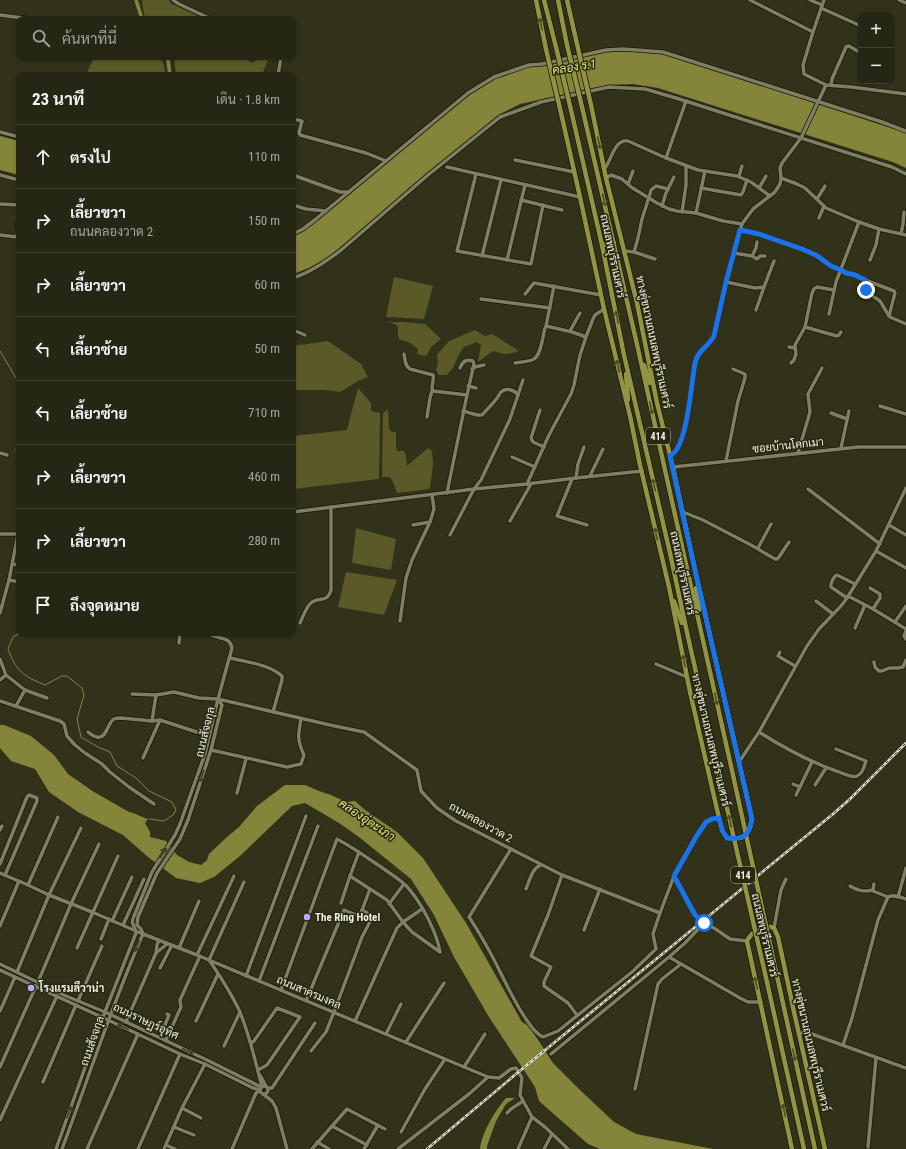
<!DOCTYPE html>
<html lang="th">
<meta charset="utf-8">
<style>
body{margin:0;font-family:"Roboto Condensed",Sarabun,sans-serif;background:#313221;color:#f1f3f6}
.controls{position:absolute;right:12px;top:12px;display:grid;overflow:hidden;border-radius:8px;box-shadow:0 1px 3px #0004}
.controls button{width:36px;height:36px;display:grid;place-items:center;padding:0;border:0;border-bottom:1px solid #424333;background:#252613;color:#f1f3f6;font:20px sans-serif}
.stop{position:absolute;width:12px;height:12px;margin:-9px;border:3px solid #1a73e8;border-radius:50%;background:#fff}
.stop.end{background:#1a73e8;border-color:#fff;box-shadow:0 1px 4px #0008}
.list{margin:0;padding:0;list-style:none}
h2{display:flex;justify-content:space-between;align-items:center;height:52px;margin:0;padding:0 16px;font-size:17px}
h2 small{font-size:13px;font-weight:400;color:#a3a5a0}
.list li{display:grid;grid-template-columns:26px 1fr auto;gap:12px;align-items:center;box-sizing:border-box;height:64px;padding:0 16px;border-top:1px solid #424333}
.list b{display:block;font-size:15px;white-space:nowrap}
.list p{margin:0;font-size:13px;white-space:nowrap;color:#a3a5a0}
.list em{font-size:13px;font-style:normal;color:#a3a5a0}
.icon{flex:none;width:22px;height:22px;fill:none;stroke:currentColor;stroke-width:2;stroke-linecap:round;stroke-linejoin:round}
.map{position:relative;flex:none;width:906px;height:1149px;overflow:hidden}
.search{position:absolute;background:#252613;box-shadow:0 1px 3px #0004;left:16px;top:16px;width:280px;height:44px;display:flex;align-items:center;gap:10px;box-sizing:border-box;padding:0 14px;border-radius:8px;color:#a3a5a0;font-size:15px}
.panel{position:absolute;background:#252613;box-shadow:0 1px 3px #0004;left:16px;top:72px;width:280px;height:564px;border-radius:8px}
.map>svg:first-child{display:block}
</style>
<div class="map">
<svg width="906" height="1149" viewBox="0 0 906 1149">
<rect width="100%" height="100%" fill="#313219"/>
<g fill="#595a28">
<path d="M142 0H169L170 3 205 19H147L144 14Z"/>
<path d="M94 57H160L163 63 166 75H86Z"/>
<path d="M174 57H248L247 59 252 63 262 57H269L262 75H176Z"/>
<path d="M394 277 433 286 424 319 386 317Z"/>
<path d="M390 322H403L425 324 441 339 432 346 426 356 417 354 418 349 410 343 399 339 398 335V326Z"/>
<path d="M475 330 485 336 492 334 519 351 521 350C509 355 505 355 493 351L478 362 481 345 477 342 464 347 458 356 453 368 447 375H439L436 370 438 364 437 355 449 341Z"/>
<path d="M328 341 361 364 368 377 360 380 340 392 325 390H293V346Z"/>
<path d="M358 388 371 403V411L380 413 379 479 293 489V436L347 430Z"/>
<path d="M388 409 389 429 392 432H396V447L397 451H404L406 455 407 466 428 448 432 451 433 464 430 489 397 493 394 484 390 477H382L383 413Z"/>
<path d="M356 528 396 539 391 570 352 563Z"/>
<path d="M346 572 397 580 384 615 338 607Z"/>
</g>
<g fill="#84853b">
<path d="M623 50 658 53 681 59 906 133V168L893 162 658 88 633 84 608 85 520 104 500 114 330 256 309 268 293 274V237L313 224 470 93 495 78 527 66 606 51Z"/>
<path d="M0 136 19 141V175L0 170Z"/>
<path d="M0 725H4L31 736 54 755 68 774 94 792 129 812C136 813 141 817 148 819L145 823 150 832V837L166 841 177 855 189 862 201 865 207 860 209 854 227 837 239 827 257 806 285 785H305L319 791 331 795 346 802 355 801 365 810 397 832 423 858 466 923 522 1022 529 1026 553 1063 581 1091 614 1122 636 1134 713 1149H600L588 1144 539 1101 535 1087 489 1017 454 957 434 915 411 879 359 837 339 823 305 803 292 806 240 856 214 877 200 883 176 878 148 857 123 835 78 812 49 792 35 769 11 761 0 748Z"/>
<path d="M506 1098H515L506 1104 496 1121 487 1146V1149H480C482 1132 495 1111 506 1098Z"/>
</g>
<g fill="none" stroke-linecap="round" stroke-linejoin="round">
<g stroke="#84853b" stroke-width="1">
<path d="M0 351 19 383"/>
<path d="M19 439 16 450 19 460"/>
<path d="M20 633 13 637 8 649C16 671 23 676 45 685L62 676H67L82 688 84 695 77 719 81 737 98 747 110 752 117 766 136 778 149 791 172 802 176 810 173 815 164 821 149 819"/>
</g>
<g stroke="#84853b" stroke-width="3.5">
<path d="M136 0 142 19"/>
<path d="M166 57 168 60 170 75"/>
</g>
<defs>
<g id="minor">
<path d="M173 0 179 4 211 19"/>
<path d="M750 0 813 32"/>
<path d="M810 0 822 5"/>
<path d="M824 0 813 32 803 65 804 74 826 85 851 87 906 94"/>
<path d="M899 0 906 3"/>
<path d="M821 8 861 26"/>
<path d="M0 15 31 19"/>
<path d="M278 75 281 57"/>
<path d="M831 85 832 79 846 47 849 46 861 53"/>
<path d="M293 119 302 121 299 133 300 135 366 153 386 161"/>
<path d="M0 132 19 137"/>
<path d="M666 158 686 101"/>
<path d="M515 160 574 172"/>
<path d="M447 167 580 197"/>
<path d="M605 168C612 158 615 139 628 141L666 158 698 170 737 176 751 182 770 196"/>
<path d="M476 174 457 251 531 264 543 205"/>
<path d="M0 175 19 180"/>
<path d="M293 175 340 192H349"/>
<path d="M739 176 742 166"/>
<path d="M606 178 611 175 622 179 631 187 657 203 669 209 677 211 696 213 723 221 742 224"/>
<path d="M781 178 797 184 805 188 826 208 859 222 879 229 906 235"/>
<path d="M628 184 633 171"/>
<path d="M701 188 741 195 743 192 747 180"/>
<path d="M759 188 766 176"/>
<path d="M817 199 825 186"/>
<path d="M521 200 562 210"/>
<path d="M0 204 19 205"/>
<path d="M293 205 306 209 326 211"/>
<path d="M662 206 666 193 674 177"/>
<path d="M682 212 686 185V166"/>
<path d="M696 213 705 171"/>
<path d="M819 218 824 206"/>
<path d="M740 230 759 234 803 249 816 255 831 266 841 270 845 273 855 275 865 280 866 290 867 292 880 301 889 316 892 318 906 324"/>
<path d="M293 234 303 229 316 219 468 93 494 77 529 65 542 64 606 50 623 49 663 52 882 122 906 131"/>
<path d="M901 234 903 224 904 212"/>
<path d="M0 235 17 237 19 214"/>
<path d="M625 251 634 252 655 259"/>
<path d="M634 252 638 238 642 219 650 194 651 190 656 186 668 189"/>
<path d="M734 253 752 256 756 248 757 242"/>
<path d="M482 256 501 180"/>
<path d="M752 256 757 259 760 256H765"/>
<path d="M507 260 525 185"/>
<path d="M870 260 876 245 879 229"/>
<path d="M293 278C310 273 326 261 340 251L428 175 500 117 541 102 609 87 645 89 676 98 892 167 906 174"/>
<path d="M865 280 894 291 895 293 889 316"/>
<path d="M726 282 755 288 764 287"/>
<path d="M554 286 546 326 572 332 586 337"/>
<path d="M525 294C529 290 530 287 534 283L601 295"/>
<path d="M481 299 550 308"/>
<path d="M756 310 764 287 774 261"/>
<path d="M829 314 836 282 859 222"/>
<path d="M805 327 837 336 839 335 841 332"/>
<path d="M293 330 305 335"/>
<path d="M570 331 580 313"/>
<path d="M789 347 795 348"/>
<path d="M404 354C405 360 405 366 410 369L433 375C435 380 430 386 433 391L467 395"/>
<path d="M515 363C520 362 529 362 534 359 541 355 543 335 545 328L547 326"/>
<path d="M791 363 794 360 796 354 795 345 805 327 812 293 814 289 817 287 834 290"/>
<path d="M472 369 475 367 484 365"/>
<path d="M468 386 476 388"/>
<path d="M880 406 906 414"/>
<path d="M540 410 531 438 533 442 544 447"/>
<path d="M463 411 477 415H482C487 409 493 404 497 398 499 396 499 394 501 392 506 387 515 390 518 395"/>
<path d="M831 413 847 419"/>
<path d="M427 417 430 398 432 391"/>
<path d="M841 448 849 411"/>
<path d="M0 453 7 455"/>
<path d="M798 453 810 412 808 394 822 368"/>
<path d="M670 456C688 447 691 382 695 363 697 351 709 346 714 336L726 282 742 224 753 209 775 192 780 184 781 178 780 168 782 163 801 138 826 85"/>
<path d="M512 457 535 467"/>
<path d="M726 461 738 401 745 378V374L733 369"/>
<path d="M673 467 858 447H906"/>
<path d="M590 476 603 449"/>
<path d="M576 478 578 464 584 447"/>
<path d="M572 479 557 516 587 525"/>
<path d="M527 484 549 435 571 394 574 385 580 355 586 337 593 319 595 315 604 309"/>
<path d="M808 489 880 544"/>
<path d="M447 493 467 395 474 364 473 361C466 359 463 361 460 368"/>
<path d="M293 512 474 489 527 484 576 478 642 471"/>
<path d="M683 512 703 520 751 545 775 559H777L779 557 789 542"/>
<path d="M510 521 531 484"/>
<path d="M413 525 430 522"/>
<path d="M889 525 906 535"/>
<path d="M0 534H19"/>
<path d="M450 535 474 489 481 480 510 419 523 380"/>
<path d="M758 548 771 524"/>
<path d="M876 551 906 568"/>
<path d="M12 564 19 565"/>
<path d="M9 580 19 582"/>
<path d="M870 588 880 594V598L873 609"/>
<path d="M848 596 873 609 906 629"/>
<path d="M847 598 831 587C830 583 833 579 835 576L837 575 855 584"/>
<path d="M816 601 833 614"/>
<path d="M0 613 9 580 18 534"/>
<path d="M400 621 406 578 412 560 430 522 434 509 432 495"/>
<path d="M895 622 906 606"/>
<path d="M300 623C303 617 306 607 311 603 318 596 327 604 331 590V507"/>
<path d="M855 628 865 605"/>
<path d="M906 631 904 636 906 639"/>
<path d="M179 643 180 633"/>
<path d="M780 652 778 656 795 666"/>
<path d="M230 658C246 662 269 664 282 676V680L273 712"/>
<path d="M0 659 6 675 0 680"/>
<path d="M874 662 875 667 879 671H882L889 668H897L903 667 906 660"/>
<path d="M656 664 687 677"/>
<path d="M6 675 25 690 47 698"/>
<path d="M132 694 156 695 174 692 199 698 218 699 330 725 364 732 417 770 421 791 437 808 456 821 562 875 660 913 674 876 696 837 706 822 712 819 719 818"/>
<path d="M0 701 60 721 64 724 67 736 75 745 85 753 102 764 110 772 129 787 154 804"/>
<path d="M16 706 25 690"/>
<path d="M152 721 156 695"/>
<path d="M88 732C91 734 94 737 97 737 106 740 108 722 114 719 116 718 119 718 121 718L152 721 160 720 209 736"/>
<path d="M759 732C784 748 810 762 839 772 844 774 852 778 857 776 863 773 864 767 866 761L836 749"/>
<path d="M211 750 287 767 301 764 304 755C297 740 298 735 301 719"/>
<path d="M143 758 160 720"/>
<path d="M739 762 759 732 807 646 819 629 841 606 847 598 876 551 906 488"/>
<path d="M793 784 800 787"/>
<path d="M815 785 826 768"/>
<path d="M237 793 246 759"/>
<path d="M796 795 812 762"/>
<path d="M0 830 2 826"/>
<path d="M511 849 469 917C477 929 484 941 491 954 501 972 526 1030 543 1037L558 1031 632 972 656 949 653 934 660 913"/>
<path d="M0 864 27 797 29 795 37 798V801L5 875"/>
<path d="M0 873 28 885 49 895 92 912 143 934 197 955 488 1077 499 1078 511 1069 516 1068 522 1078 520 1095 532 1117 545 1127 568 1149"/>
<path d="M562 875 548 915 531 956 551 967 544 982V986L568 1003 577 1015"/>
<path d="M350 876 387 900 403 922 412 932 440 952"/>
<path d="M674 876 695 915 704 923 714 928 730 939 747 941"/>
<path d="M244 882 209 960C220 976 231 993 239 1010 250 1035 255 1061 262 1087"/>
<path d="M874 884 873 889V891L888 897"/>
<path d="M28 885 58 817"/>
<path d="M850 886C858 891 864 892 873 890"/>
<path d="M526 889C530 880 532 868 541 865"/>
<path d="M898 897 906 868"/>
<path d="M341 903 350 876 359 852"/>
<path d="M389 904 404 884"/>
<path d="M112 921 132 877"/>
<path d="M704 923 685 943 669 957 740 998 748 1002H761"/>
<path d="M123 925 144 879"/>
<path d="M0 926 19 881"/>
<path d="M774 928 781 890 786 879"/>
<path d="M584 930 600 889"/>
<path d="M101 939 109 919"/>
<path d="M77 948 118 856"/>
<path d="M179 948 199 901"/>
<path d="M156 953 167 944"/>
<path d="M197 955 234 876"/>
<path d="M0 964 66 996 105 1012 207 1060 261 1087"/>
<path d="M160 968 172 945"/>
<path d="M0 970 108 1020 180 1054 205 1064 253 1088 260 1090"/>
<path d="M17 972 49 895 81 828"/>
<path d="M246 976 306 816"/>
<path d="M259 981 318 826"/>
<path d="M38 982 71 904 99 844"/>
<path d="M281 990 337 839C354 848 369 859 384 869 392 875 403 881 409 889 422 904 437 933 440 952"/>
<path d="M78 1001 102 946"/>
<path d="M306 1001 344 910 359 916 362 910 370 889"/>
<path d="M0 1011 15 977"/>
<path d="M196 1021 218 974"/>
<path d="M355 1021 397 928 403 922 422 909"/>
<path d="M126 1022 156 953 157 945 159 940"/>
<path d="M386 1034 401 1004"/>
<path d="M799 1034 804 1032 809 1033 906 1068"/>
<path d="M160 1037 169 1015 167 1014"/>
<path d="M166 1040 181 1007 180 1000 200 956"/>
<path d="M406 1042 444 983"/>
<path d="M251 1043 254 1041 277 1008 300 1017 267 1065 258 1070"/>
<path d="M843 1045 852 1018 878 920 888 897C894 894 900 897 906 899"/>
<path d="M224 1046 240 1012"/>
<path d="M311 1051 326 1032 334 1012 362 937 373 916 362 910"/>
<path d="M551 1054 669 957"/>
<path d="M0 1067 36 986"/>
<path d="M464 1067 485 1034"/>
<path d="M260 1075 266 1086"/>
<path d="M43 1082 76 1005"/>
<circle cx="264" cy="1090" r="4"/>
<path d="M268 1088H272L315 1023"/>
<path d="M635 1089 658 984 662 979 681 964"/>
<path d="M263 1094 272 1101 276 1108 287 1149"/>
<path d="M182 1108 201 1118"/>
<path d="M507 1113 511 1109 523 1101"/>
<path d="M0 1120 57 996"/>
<path d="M332 1126 367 1145"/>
<path d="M174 1127 194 1135"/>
<path d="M401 1132 425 1089 445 1059"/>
<path d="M317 1142 329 1149"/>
<path d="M166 1145 175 1149"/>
<path d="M868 1147 876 1058"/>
<path d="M56 1149 103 1017 136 933C135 925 130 925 134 916L152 872 175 835 180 824 205 754 218 699 232 648C230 635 216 640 208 633"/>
<path d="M62 1149C89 1077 112 1004 143 934L141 929 137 925 138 917 157 873 180 839 188 820 211 750 222 705 218 699"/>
<path d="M87 1149 138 1034"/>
<path d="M138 1149 180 1054"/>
<path d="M164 1149 182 1108 205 1064"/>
<path d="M232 1149 256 1093 260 1091"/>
<path d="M312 1149 347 1109 385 1129"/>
<path d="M364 1149 378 1125"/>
<path d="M398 1149 469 1094 488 1077"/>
<path d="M518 1149 532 1117"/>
<path d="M544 1149 552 1134"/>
</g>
<g id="major">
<path d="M536 0 546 49"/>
<path d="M544 0 556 47"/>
<path d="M558 0 567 45"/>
<path d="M567 0 577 44"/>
<path d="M582 107 636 340 731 766"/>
<path d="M571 110 602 245 624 355 670 553 688 637 718 769"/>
<path d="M561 113 580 197 604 309 630 416 640 465 669 587 690 692 719 818 722 830 727 838C744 840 749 836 752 819L695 570 673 467 657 403 637 303 606 178 591 105"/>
<path d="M602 245 614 243"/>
<path d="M644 365 650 383"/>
<path d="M626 374 628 400"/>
<path d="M696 588 699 610"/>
<path d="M674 601 682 623"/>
<path d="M777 976 815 1149"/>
<path d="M767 982 804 1149"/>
<path d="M792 1149 747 941C752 931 764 924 774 928L778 937 794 1012 825 1149"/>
</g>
</defs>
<use href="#minor" stroke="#191903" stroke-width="5"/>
<use href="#major" stroke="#191903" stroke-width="6"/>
<use href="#minor" stroke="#7e7f64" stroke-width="3.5"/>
<use href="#major" stroke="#929344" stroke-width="4.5"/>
<defs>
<path id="rail" d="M427 1149 516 1074 833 814 850 799 906 743"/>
</defs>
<use href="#rail" stroke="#dddece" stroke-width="2.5"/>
<use href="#rail" stroke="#272810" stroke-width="1" stroke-dasharray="3" stroke-linecap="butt"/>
<defs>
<g id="major-bridge">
<path d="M577 44 591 105"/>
<path d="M567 45 582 107"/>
<path d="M556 47 571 110"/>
<path d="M546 49 561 113"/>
<path d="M731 766 777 976"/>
<path d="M718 769 767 982"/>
</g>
</defs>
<use href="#major-bridge" stroke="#191903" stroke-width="6" stroke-linecap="butt"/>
<use href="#major-bridge" stroke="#929344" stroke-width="4.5"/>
</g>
<defs><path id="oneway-shaft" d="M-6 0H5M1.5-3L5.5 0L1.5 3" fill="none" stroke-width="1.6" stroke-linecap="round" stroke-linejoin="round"/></defs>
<g stroke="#4c4d22">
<use href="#oneway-shaft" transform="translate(541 24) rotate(-102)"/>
<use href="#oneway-shaft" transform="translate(599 143) rotate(78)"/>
<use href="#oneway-shaft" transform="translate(604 200) rotate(77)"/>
<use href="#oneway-shaft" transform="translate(617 317) rotate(-101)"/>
<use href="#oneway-shaft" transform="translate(618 366) rotate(-104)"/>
<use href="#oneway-shaft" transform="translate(651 408) rotate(78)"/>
<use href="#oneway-shaft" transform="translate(654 485) rotate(-103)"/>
<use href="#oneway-shaft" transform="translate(656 534) rotate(-103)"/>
<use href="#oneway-shaft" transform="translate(684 661) rotate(-101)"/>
<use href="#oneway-shaft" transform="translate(716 699) rotate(78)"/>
<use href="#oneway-shaft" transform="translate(730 821) rotate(-103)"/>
<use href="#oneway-shaft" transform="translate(756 983) rotate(-102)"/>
<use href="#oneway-shaft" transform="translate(794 1055) rotate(78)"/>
<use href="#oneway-shaft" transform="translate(784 1110) rotate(-102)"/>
</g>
<g stroke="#3d3e25">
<use href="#oneway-shaft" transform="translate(202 776) rotate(109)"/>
<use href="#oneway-shaft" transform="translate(163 853) rotate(-57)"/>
<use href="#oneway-shaft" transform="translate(137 946) rotate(113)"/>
<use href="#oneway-shaft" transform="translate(123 1027) rotate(-154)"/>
<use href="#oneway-shaft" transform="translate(188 1051) rotate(25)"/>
<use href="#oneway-shaft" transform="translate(69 1112) rotate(-70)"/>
</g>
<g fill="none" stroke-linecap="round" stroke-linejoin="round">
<path stroke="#1a73e8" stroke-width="5" d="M704 923 695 915 674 876 696 837 706 822 712 819 719 818 722 830 727 838C744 840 749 836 752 819L695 570 670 456C688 447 691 383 695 363 697 351 709 346 714 336L726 282 740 230 759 234 802 249 816 255 831 266 841 270 846 273 855 275 865 280 866 290"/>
</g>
<g fill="#b6acf8" stroke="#272810" stroke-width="1.5">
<circle cx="307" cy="917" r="4"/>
<circle cx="31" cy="988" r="4"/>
</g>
<g text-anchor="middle" stroke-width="3" stroke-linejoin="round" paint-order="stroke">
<g fill="#272810" stroke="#b4b5a3" stroke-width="1">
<rect x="646" y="428" width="24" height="16" rx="3"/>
<rect x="731" y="867" width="24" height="16" rx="3"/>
</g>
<g font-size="10" font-weight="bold" fill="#f0f1e2">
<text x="658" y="440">414</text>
<text x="743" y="879">414</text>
</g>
<g font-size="11" fill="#f0f1e2" stroke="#272810">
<text transform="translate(613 256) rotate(78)" y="4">ถนนลพบุรีราเมศวร์</text>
<text transform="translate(654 342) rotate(78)" y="4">ทางคู่ขนานถนนลพบุรีราเมศวร์</text>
<text transform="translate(788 445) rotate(-6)" y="4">ซอยบ้านโคกเมา</text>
<text transform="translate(683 573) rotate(78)" y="4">ถนนลพบุรีราเมศวร์</text>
<text transform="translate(205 732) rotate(-76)" y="4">ถนนสัจจกุล</text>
<text transform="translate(711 740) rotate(77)" y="4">ทางคู่ขนานถนนลพบุรีราเมศวร์</text>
<text transform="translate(481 822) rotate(29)" y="4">ถนนคลองวาด 2</text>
<text transform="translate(765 935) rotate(77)" y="4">ถนนลพบุรีราเมศวร์</text>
<text transform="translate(309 992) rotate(23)" y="4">ถนนสาครมงคล</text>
<text transform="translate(146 1021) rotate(25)" y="4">ถนนราษฏร์อุทิศ</text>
<text transform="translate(92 1041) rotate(-71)" y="4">ถนนสัจจกุล</text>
<text transform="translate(811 1045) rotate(77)" y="4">ทางคู่ขนานถนนลพบุรีราเมศวร์</text>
</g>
<g font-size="11" font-weight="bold" fill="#f0f1e2" stroke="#272810" text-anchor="start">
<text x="315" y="921">The Ring Hotel</text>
<text x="39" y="992">โรงแรมลีวาน่า</text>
</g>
<g font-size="12" font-style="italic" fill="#e5e77f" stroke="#272810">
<text transform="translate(574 67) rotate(-9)" y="4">คลอง ร.1</text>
<text transform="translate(367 820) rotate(34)" y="4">คลองอุ่ตะเภา</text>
</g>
</g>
</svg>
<div class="controls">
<button>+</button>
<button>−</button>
</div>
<div class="stop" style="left:704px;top:923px"></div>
<div class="stop end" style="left:866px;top:290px"></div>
<div class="search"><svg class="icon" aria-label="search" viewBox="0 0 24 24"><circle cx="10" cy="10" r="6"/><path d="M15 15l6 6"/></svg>ค้นหาที่นี่</div>
<section class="panel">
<h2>23 นาที<small>เดิน · 1.8 km</small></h2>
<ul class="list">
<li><svg class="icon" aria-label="ahead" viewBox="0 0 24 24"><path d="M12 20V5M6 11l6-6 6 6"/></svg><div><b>ตรงไป</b></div><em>110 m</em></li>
<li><svg class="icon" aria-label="right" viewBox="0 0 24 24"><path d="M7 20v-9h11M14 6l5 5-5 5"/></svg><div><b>เลี้ยวขวา</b><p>ถนนคลองวาด 2</p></div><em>150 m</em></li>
<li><svg class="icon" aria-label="right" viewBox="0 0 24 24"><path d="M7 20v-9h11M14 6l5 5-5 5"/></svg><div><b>เลี้ยวขวา</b></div><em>60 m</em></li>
<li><svg class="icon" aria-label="left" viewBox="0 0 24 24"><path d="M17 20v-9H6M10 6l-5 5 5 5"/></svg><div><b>เลี้ยวซ้าย</b></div><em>50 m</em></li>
<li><svg class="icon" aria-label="left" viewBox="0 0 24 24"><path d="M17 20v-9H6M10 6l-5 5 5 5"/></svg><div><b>เลี้ยวซ้าย</b></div><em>710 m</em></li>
<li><svg class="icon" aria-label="right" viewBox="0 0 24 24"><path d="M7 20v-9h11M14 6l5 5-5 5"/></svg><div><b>เลี้ยวขวา</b></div><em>460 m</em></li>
<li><svg class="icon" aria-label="right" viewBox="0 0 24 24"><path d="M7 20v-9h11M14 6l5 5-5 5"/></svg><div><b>เลี้ยวขวา</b></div><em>280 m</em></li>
<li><svg class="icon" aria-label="arrive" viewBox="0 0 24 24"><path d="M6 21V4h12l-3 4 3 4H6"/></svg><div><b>ถึงจุดหมาย</b></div></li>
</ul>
</section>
</div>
